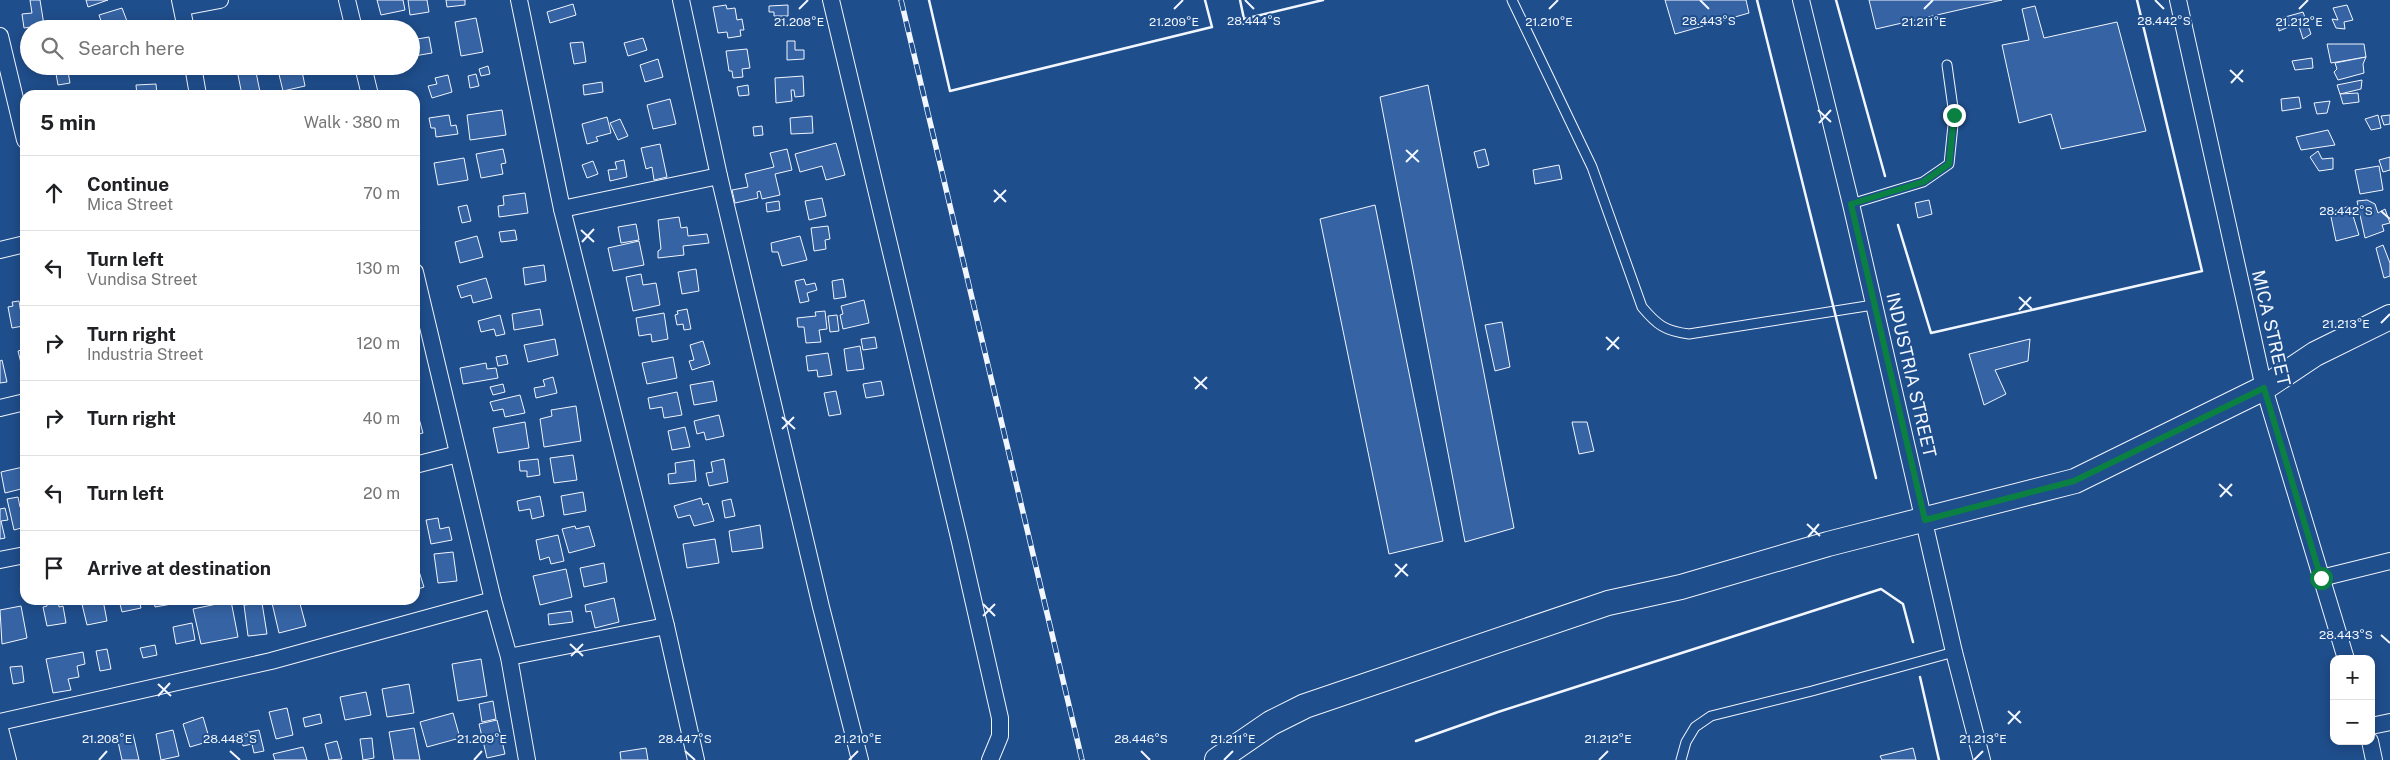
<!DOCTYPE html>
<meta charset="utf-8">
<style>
body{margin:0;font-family:"Public Sans",sans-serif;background:#f2f2f2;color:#202124}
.controls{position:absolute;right:15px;bottom:15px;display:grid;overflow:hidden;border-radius:10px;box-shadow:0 2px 12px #0003}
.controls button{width:45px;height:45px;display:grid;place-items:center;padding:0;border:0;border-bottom:1px solid #e0e0e0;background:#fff;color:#202124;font:25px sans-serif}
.stop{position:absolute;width:15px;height:15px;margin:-11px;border:4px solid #0b8043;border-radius:50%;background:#fff}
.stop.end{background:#0b8043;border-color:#fff;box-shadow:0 1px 5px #0008}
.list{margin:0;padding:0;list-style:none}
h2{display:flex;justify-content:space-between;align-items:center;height:65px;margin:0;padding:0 20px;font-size:21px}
h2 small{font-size:16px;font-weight:400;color:#757577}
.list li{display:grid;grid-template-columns:32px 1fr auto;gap:15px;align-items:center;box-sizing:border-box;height:75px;padding:0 20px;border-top:1px solid #e0e0e0}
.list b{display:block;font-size:19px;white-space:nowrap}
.list p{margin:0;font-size:16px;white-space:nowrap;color:#757577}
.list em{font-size:16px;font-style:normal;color:#757577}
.icon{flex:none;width:28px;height:28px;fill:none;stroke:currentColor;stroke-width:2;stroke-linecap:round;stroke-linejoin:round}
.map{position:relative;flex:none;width:2390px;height:760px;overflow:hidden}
.search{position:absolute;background:#fff;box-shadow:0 2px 12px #0003;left:20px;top:20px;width:400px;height:55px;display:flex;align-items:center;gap:12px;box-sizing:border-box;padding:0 18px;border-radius:28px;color:#757577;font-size:19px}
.panel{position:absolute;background:#fff;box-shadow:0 2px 12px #0003;left:20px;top:90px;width:400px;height:515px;border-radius:15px}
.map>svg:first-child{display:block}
</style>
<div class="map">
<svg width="2390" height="760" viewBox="0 0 2390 760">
<rect width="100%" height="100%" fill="#1f4e8c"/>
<g fill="#3563a3" stroke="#f2f6ff">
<path d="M30 0H40L44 25 24 28 22 14 32 13Z"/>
<path d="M86 0H108L88 7Z"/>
<path d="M377 0H403L405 10 381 15Z"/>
<path d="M408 0H427L429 12 410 15Z"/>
<path d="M446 0H465V5L447 7Z"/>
<path d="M1665 0H1746L1749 13 1675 34Z"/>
<path d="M1869 0H2002L1876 29Z"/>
<path d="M573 4 576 15 550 23 547 12Z"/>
<path d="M726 5 727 9 735 8 737 20 742 19 744 30H740L741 36 728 38 727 32 718 33 713 7Z"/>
<path d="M788 5V16H774V12H769V6Z"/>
<path d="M2347 5 2353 20 2344 22 2345 29 2336 28 2332 19 2338 20 2333 8Z"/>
<path d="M2035 6 2044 38 2117 22 2146 131 2061 149 2051 114 2019 123 2002 45 2029 40 2022 9Z"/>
<path d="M122 8 130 29H97L103 27 99 15Z"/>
<path d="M2303 12 2311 34 2303 39 2298 23 2279 31 2278 19Z"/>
<path d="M476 18 483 52 461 56 455 22Z"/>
<path d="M429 37 432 53 414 56 411 40Z"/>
<path d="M643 38 647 50 628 56 624 43Z"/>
<path d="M787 41H795V50H804V59L787 60Z"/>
<path d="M583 42 586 62 574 64 570 43Z"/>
<path d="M2327 44H2364L2366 57 2331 63Z"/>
<path d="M747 49 750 68 742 69 743 77 733 78 732 71H729L726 51Z"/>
<path d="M2366 57 2363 64 2364 73 2338 80 2334 72 2337 69 2335 63Z"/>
<path d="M2312 58 2313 68 2295 70 2292 61Z"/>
<path d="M658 59 663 77 645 82 640 65Z"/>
<path d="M67 66 70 83 58 85 55 68Z"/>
<path d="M205 66H241L207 74Z"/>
<path d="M277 66H301L305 86 283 91Z"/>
<path d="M488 66 490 74 481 76 479 69Z"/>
<path d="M255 67 260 92 242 95 237 70Z"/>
<path d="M476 74 479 86 470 88 468 76Z"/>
<path d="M448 75 452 92 432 98 428 86 437 84 435 78Z"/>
<path d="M803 76 804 96 795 97 794 90H791L792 101 776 103 775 78Z"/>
<path d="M2362 80 2361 89 2340 94 2337 85Z"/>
<path d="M602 82 603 92 584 95 583 85Z"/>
<path d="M156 84 157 95H137L136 85Z"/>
<path d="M748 85 749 95 739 96 737 87Z"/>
<path d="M1428 85 1514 528 1465 542 1380 97Z"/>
<path d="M2358 93 2359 102 2343 104 2340 94Z"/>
<path d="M2299 97 2301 108 2282 111 2281 99Z"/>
<path d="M670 99 676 124 653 129 647 105Z"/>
<path d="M2330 101 2327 113 2317 114 2314 103Z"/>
<path d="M502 110 506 135 470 140 467 115Z"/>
<path d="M449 115 451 126 456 125 458 134 436 137 435 128H431L429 118Z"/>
<path d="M2378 115 2381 128 2371 130 2365 119Z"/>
<path d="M2390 115V124L2384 125 2381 116Z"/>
<path d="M812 116 813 133 791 134 790 118Z"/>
<path d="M607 117 611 133 596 137 598 141 587 144 582 124Z"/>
<path d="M620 119 628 136 618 140 610 123Z"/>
<path d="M762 126 763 135 754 136 753 127Z"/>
<path d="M2328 130 2335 145 2301 150 2296 137Z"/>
<path d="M836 143 845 175 826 180 822 166 800 172 795 154Z"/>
<path d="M660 144 667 177 654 180 652 167 646 169 641 148Z"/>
<path d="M503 149 506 163 501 164 503 174 481 178 476 154Z"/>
<path d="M787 149 792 170 775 174 780 195 762 199 760 191 757 192 758 198 735 203 732 190 748 187 745 174 774 167 770 153Z"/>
<path d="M1485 149 1489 165 1478 168 1474 152Z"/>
<path d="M2318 151 2322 159 2333 158V169L2319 171 2310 157Z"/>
<path d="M2390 157V170L2383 172 2379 160Z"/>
<path d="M464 158 468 180 438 185 434 163Z"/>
<path d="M624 160 627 177 610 181 608 170 617 169 615 162Z"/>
<path d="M593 161 598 174 587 178 582 165Z"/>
<path d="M1559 165 1562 179 1535 184 1533 170Z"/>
<path d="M2379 166 2383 190 2360 194 2355 170Z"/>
<path d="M525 193 528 213 499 217 498 206 504 205 503 196Z"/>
<path d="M822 198 826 216 809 220 805 201Z"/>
<path d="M1929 200 1932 214 1918 218 1915 203Z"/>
<path d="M2367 200 2375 204 2378 213 2385 209 2390 223 2382 225 2384 231 2365 238 2357 201Z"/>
<path d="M779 201 780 210 767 212 766 203Z"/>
<path d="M467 205 471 221 462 223 458 207Z"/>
<path d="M1375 205 1443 541 1389 554 1320 219Z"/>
<path d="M2350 206 2359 235 2336 241 2330 212Z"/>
<path d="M679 217 681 228 687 227 688 236 707 234 709 243 683 246 684 255 658 258V251L661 249 658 220Z"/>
<path d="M636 224 639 240 621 243 618 227Z"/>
<path d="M828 226 830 239 825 240 826 249 814 251 811 228Z"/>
<path d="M515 230 517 240 501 242 499 232Z"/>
<path d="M477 236 483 257 460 263 455 242Z"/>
<path d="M800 236 807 260 782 266 778 252H772L771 243Z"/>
<path d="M639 241 644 265 613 271 608 248Z"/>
<path d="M2383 245 2390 263V276L2384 278 2376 248Z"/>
<path d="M544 265 546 281 525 285 523 268Z"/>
<path d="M696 269 699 291 682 294 678 272Z"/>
<path d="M641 274 643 285 656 283 660 305 633 311 626 277Z"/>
<path d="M486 278 492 298 473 303 471 295 461 298 457 286Z"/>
<path d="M804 279 806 285 815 283 817 290 807 293 809 301 800 303 795 281Z"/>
<path d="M843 279 846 297 834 299 832 281Z"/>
<path d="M864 300 869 323 843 329 840 315 843 314 841 306Z"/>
<path d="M19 301 23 326 12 328 8 307 13 306 12 302Z"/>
<path d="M540 309 543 325 514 330 512 314Z"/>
<path d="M687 309 691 329 684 330 683 324 677 325 675 315 678 314 677 311Z"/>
<path d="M825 311 827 329 819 330 821 342 806 343 804 327H798L797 318 816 316 815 312Z"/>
<path d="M664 313 668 339 652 342 651 334 639 336 636 318Z"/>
<path d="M500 315 505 334 496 336 494 329 481 332 478 321Z"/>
<path d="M837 315 839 331 830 332 828 316Z"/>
<path d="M1502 322 1510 367 1495 371 1485 325Z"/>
<path d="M875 337 877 348 863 350 861 339Z"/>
<path d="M555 339 558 355 528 362 524 345Z"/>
<path d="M2030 339 2028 361 1995 370 2006 394 1984 405 1969 354Z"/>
<path d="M703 341 710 364 692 370 689 361 694 360 690 345Z"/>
<path d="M860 346 864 369 847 371 844 349Z"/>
<path d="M25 349V375H24L18 351Z"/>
<path d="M828 353 832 375 818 377 817 370 808 371 806 356Z"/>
<path d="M506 355 508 364 498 366 496 357Z"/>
<path d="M673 357 677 378 647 384 642 363Z"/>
<path d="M2 360 7 382 0 383V361Z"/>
<path d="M486 363 487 369 496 368 498 378 463 384 460 368Z"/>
<path d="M553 377 557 393 536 398 534 388 545 386 543 380Z"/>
<path d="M713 381 717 401 694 405 690 385Z"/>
<path d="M881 381 884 395 866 398 863 384Z"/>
<path d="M503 384 505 392 493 395 490 387Z"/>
<path d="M836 391 841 414 829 416 824 393Z"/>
<path d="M677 392 682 415 664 418 662 407 650 409 648 398Z"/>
<path d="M520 395 525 413 505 417 503 409 493 411 490 402Z"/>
<path d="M415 404 423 433 415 435Z"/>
<path d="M576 406 581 441 544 447 540 419 552 416 551 410Z"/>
<path d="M719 415 724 436 706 440 704 432 697 434 694 421Z"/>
<path d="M525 422 529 448 498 453 493 428Z"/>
<path d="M1572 422H1587L1594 451 1579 454Z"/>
<path d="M685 427 690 447 672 450 668 431Z"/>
<path d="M573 455 577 480 554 483 550 458Z"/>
<path d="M538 459 540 475 527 477V471H520L519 461Z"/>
<path d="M724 459 728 482 709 486 706 473 713 472 711 462Z"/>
<path d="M694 460 696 481 669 484 668 474 676 473 675 463Z"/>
<path d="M23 467 25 488 5 493 1 472Z"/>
<path d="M583 492 586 511 564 515 561 496Z"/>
<path d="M540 496 544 516 532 519 530 509 519 511 517 501Z"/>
<path d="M18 497 20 507 25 506V527L14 530 7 499Z"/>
<path d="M701 498 703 505 708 503 714 521 694 526 690 515 678 518 674 506Z"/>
<path d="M731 499 735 516 725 518 722 501Z"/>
<path d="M5 508 8 520 1 521 5 538 0 539V509Z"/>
<path d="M438 518 440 529 449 527 452 540 431 544 426 520Z"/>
<path d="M760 525 763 548 732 552 729 531Z"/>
<path d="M575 526 576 529 589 526 595 546 569 553 562 529Z"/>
<path d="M558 535 564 561 551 564 549 557 540 560 536 540Z"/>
<path d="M715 539 719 563 687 568 683 544Z"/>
<path d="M453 552 457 581 438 583 434 554Z"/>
<path d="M604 563 607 582 584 587 580 568Z"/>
<path d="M415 565H417L424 587 415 590Z"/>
<path d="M566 569 572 597 540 605 533 576Z"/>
<path d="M614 598 619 622 595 628 591 611 586 612 585 605Z"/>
<path d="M46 600H58L59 607 63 606 66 623 47 626 43 607 47 606Z"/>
<path d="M81 600H103L107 621 87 625Z"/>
<path d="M119 600H139L141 608 122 612Z"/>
<path d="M154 600H176L177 603 155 607Z"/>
<path d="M285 600H299L306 626 279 633 272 603Z"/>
<path d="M231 601 238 637 201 644 193 609Z"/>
<path d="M262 603 267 634 248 636 244 605Z"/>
<path d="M21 606 27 638 2 644 0 610Z"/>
<path d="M571 611 573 622 549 625 548 614Z"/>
<path d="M192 623 195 640 176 644 173 627Z"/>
<path d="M155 645 157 655 143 658 140 648Z"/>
<path d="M107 649 111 669 100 671 96 651Z"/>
<path d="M83 652 85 664 77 666 79 677 68 679 71 690 53 693 46 659Z"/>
<path d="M481 659 487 696 458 701 452 664Z"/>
<path d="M22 666 24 682 13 684 10 667Z"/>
<path d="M409 684 414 713 387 717 382 689Z"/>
<path d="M366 692 371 715 345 720 340 697Z"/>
<path d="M493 701 496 719 482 722 479 704Z"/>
<path d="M287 708 293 735 276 739 269 712Z"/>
<path d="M453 713 460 738 427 747 420 722Z"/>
<path d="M320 714 322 723 305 727 303 718Z"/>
<path d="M203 717 210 741 190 747 183 724Z"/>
<path d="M497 720 505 754 487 758 479 724Z"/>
<path d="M414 728 420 760H394L389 732Z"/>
<path d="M173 730 179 756 161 760 156 734Z"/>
<path d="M259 730 264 751 254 753 252 744 243 746 240 734Z"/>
<path d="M133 734 139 760H122L117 737Z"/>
<path d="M372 738 374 758 363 760 360 739Z"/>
<path d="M337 741 342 759 329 760 325 744Z"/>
<path d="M303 747 307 760H275L273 754Z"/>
<path d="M646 748 648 760H621L620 752Z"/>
<path d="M1913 748 1916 760H1882L1880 756Z"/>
</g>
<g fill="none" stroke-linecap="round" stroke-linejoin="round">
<defs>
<g id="lane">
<path d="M1512 0 1592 167 1642 307C1657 325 1665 331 1689 334L1873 305"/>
<path d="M1851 204 1923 182 1949 164 1954 115 1947 65"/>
<path d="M1681 760 1686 742 1695 727 1711 716 1812 691 1954 652"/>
</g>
<g id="street">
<path d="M180 0 186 29"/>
<path d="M347 0 354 29"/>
<path d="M519 0 562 209 666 626 696 760"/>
<path d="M681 0 719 176 821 607 860 760"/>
<path d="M831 0 960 542 1000 718V736L990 760"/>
<path d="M1801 0 1851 204 1954 652 1982 760"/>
<path d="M2178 0 2264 388 2346 659"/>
<path d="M183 7 220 0"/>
<path d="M0 36 25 140"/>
<path d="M193 66 198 95"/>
<path d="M363 66 370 95"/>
<path d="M562 209 719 176"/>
<path d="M0 250 25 244"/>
<path d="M415 272 493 600 509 657 527 760"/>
<path d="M0 408 25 402"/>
<path d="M415 465 458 454"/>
<path d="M0 560 25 555"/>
<path d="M2321 578 2390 561"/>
<path d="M509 657 666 626"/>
<path d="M0 722 271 661 493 600"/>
<path d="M2371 726 2390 722"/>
<path d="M0 729 8 760"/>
<path d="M2370 741 2374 760"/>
</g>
<path id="secondary" d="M1217 760 1271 723 1305 706 1608 603 1681 587 1828 544 2075 481 2264 388 2315 354 2390 317"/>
</defs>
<use href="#lane" stroke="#f2f6ff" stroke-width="11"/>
<use href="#street" stroke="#f2f6ff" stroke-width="18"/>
<use href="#secondary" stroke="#f2f6ff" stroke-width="26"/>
<use href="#lane" stroke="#1f4e8c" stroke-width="9"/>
<use href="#street" stroke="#1f4e8c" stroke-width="16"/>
<use href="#secondary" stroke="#1f4e8c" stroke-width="24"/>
<defs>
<path id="rail" d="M901 0 1082 760"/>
</defs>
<use href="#rail" stroke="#f2f6ff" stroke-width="5.5"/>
<use href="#rail" stroke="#1f4e8c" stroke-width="4" stroke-dasharray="11" stroke-linecap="butt"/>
<g stroke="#f2f6ff" stroke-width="2.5">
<path d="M929 0 950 91 1212 27 1205 0"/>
<path d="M1240 0 1244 19 1323 0"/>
<path d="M1757 0 1876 478"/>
<path d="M1836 0 1885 176"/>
<path d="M1898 225 1931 333 2202 271 2137 0"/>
<path d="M1920 677 1939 760"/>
<path d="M1416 741 1498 712 1881 589 1903 604 1913 642"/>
</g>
</g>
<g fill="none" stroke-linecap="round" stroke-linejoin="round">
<path stroke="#0b8043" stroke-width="6" d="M1954 115 1949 164 1923 182 1851 204 1925 520 2074 481 2264 388 2321 578"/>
</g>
<path fill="none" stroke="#f2f6ff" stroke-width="2" d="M1245 0 1254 9M1700 0 1709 9M2155 0 2164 9M799 9 808 0M1174 9 1183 0M1549 9 1558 0M1924 9 1933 0M2299 9 2308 0M2230 70 2243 82M2231 83 2243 70M1818 110 1831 122M1819 123 1831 110M1406 150 1419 162M1406 162 1418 150M994 190 1006 202M994 202 1006 190M2381 211 2390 219M581 230 594 242M582 242 594 229M2019 297 2032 309M2019 310 2031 297M2381 323 2390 314M1606 337 1619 349M1607 350 1619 337M1194 377 1207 389M1195 389 1207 377M782 417 795 429M782 429 794 417M2219 484 2232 496M2220 497 2232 484M1807 524 1820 536M1808 537 1819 524M1395 564 1408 576M1395 577 1407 564M983 604 995 616M983 616 995 604M2381 635 2390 643M570 644 583 656M571 656 583 644M158 684 171 696M158 696 170 683M2008 711 2021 723M2008 724 2020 711M230 751 240 760M685 751 695 760M1141 751 1150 760M99 760 107 751M474 760 482 751M849 760 858 751M1224 760 1233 751M1599 760 1608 751M1974 760 1983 751"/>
<g text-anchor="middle" stroke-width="4" stroke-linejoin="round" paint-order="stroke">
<g font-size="18" fill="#f2f6ff" stroke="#1f4e8c">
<text transform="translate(2271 328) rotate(77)" y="6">MICA STREET</text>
<text transform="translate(1911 375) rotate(77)" y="6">INDUSTRIA STREET</text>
</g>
</g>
<g font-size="12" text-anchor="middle" fill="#f2f6ff" stroke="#1f4e8c" stroke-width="4" stroke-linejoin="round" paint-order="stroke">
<text x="1254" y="25">28.444°S</text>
<text x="1709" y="25">28.443°S</text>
<text x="2164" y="25">28.442°S</text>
<text x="799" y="26">21.208°E</text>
<text x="1174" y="26">21.209°E</text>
<text x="1549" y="26">21.210°E</text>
<text x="1924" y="26">21.211°E</text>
<text x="2299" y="26">21.212°E</text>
<text x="2346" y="215">28.442°S</text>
<text x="2346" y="328">21.213°E</text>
<text x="2346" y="639">28.443°S</text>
<text x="107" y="743">21.208°E</text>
<text x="482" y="743">21.209°E</text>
<text x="858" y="743">21.210°E</text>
<text x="1233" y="743">21.211°E</text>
<text x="1608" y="743">21.212°E</text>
<text x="1983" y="743">21.213°E</text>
<text x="230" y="743">28.448°S</text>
<text x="685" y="743">28.447°S</text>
<text x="1141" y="743">28.446°S</text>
</g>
</svg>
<div class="controls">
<button>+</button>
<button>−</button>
</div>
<div class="stop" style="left:2321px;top:578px"></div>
<div class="stop end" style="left:1954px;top:115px"></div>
<div class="search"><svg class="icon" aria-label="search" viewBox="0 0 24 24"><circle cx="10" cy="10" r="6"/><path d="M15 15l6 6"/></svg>Search here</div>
<section class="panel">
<h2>5 min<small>Walk · 380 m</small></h2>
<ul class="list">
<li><svg class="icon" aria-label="ahead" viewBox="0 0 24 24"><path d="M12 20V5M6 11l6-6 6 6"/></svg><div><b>Continue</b><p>Mica Street</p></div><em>70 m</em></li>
<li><svg class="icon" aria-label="left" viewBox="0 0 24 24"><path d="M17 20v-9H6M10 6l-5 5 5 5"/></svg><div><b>Turn left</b><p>Vundisa Street</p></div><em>130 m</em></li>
<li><svg class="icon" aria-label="right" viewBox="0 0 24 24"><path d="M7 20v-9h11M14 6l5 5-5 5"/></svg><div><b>Turn right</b><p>Industria Street</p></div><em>120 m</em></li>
<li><svg class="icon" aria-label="right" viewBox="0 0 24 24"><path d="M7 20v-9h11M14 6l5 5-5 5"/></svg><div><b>Turn right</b></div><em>40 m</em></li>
<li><svg class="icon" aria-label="left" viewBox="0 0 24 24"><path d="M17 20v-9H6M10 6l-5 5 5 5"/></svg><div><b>Turn left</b></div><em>20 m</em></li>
<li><svg class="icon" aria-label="arrive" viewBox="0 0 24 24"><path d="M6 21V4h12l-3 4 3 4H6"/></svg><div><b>Arrive at destination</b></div></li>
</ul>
</section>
</div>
